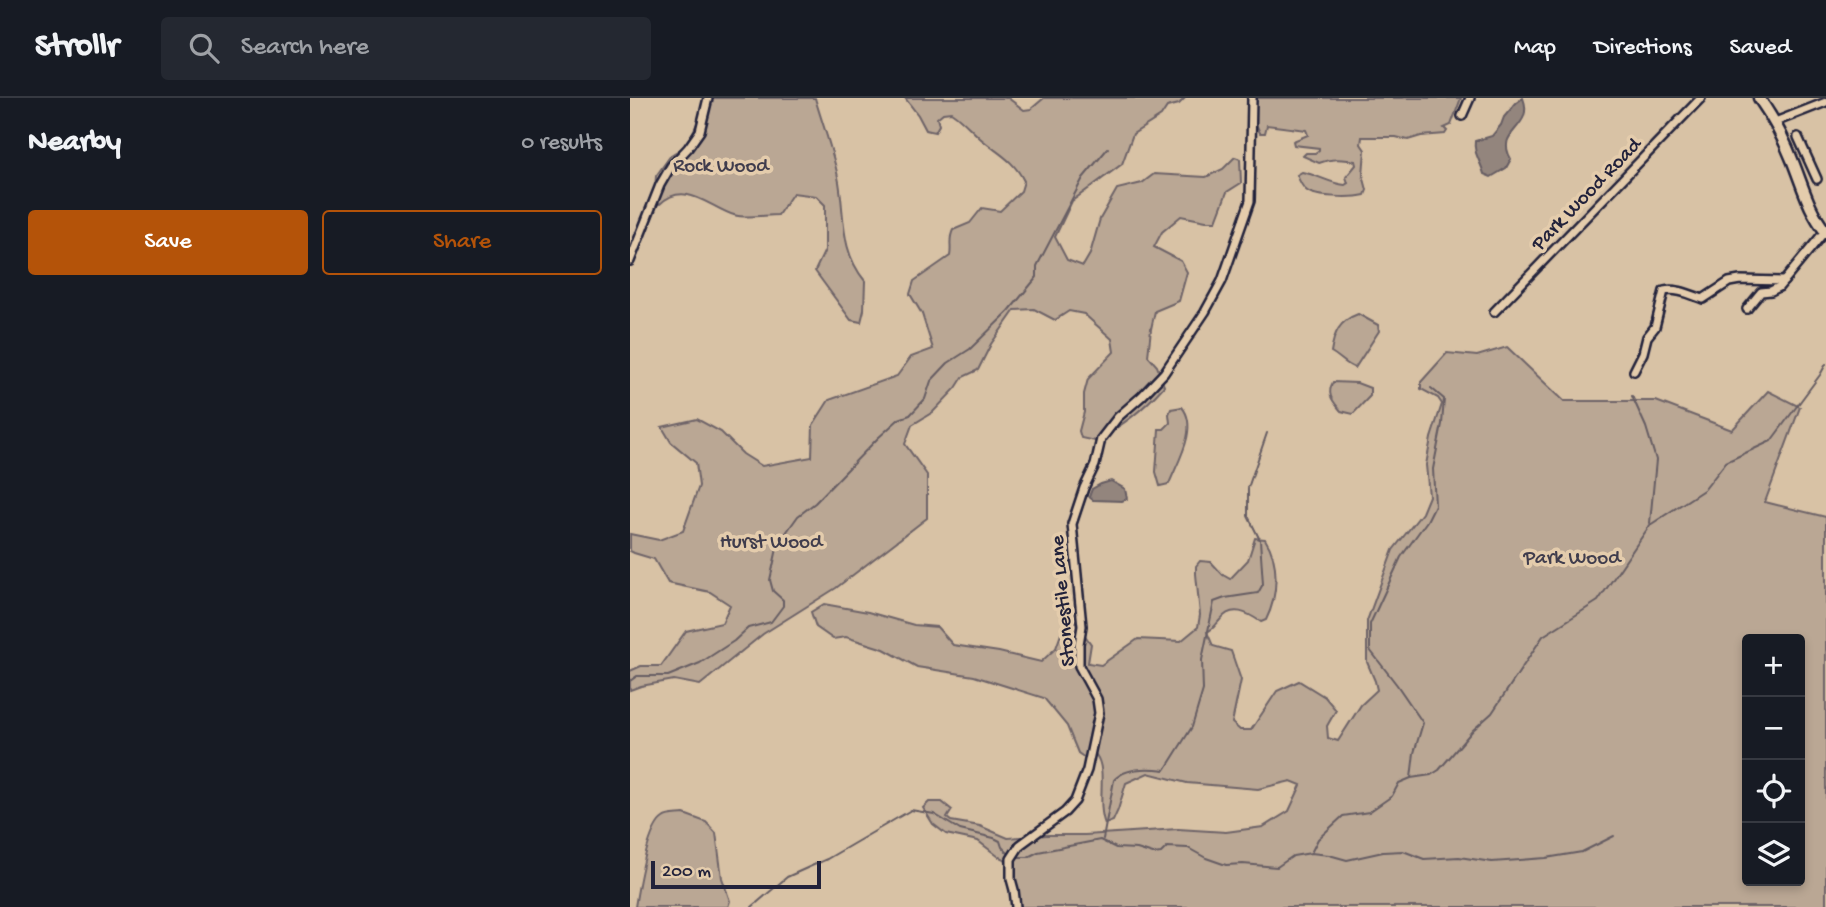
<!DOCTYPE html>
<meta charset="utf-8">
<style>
body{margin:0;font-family:"Gochi Hand",sans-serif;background:#242831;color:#f1f3f6}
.controls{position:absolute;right:21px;bottom:21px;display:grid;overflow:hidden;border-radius:7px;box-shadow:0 4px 10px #0003}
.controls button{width:63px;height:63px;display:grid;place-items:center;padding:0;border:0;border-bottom:2px solid #363941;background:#171b24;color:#f1f3f6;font:35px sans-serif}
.scale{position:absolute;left:21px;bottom:18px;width:170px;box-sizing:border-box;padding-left:7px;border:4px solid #22223b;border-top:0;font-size:19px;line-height:24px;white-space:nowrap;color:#22223b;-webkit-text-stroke:5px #e4ccac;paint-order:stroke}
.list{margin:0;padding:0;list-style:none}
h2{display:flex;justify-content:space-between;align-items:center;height:91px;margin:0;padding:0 28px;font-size:30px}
h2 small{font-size:23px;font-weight:400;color:#9ea1a6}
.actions{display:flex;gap:14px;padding:21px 28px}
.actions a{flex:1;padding:16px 0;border:2px solid #b45309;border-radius:7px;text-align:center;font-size:24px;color:#b45309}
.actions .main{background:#b45309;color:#fff}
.icon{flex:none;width:38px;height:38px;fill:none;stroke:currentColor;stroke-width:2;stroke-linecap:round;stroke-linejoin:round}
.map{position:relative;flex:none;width:1196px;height:809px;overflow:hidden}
header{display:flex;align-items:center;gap:42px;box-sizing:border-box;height:98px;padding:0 35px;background:#171b24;border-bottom:2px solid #363941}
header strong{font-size:33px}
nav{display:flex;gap:38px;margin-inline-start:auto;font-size:24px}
.search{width:490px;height:63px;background:#242831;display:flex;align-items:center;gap:18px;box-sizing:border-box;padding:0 24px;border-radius:7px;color:#9ea1a6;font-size:26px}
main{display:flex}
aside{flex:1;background:#171b24}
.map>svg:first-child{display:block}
</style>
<header>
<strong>Strollr</strong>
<div class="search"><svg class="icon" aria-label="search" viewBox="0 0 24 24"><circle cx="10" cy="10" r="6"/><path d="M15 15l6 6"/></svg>Search here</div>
<nav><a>Map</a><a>Directions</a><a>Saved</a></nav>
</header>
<main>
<aside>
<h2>Nearby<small>0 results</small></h2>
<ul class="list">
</ul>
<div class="actions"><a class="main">Save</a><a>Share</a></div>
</aside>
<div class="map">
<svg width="1196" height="809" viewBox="0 0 1196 809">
<rect width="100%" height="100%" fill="#d8c2a5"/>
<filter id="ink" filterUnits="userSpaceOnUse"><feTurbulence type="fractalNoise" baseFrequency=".0143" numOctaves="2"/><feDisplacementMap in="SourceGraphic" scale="14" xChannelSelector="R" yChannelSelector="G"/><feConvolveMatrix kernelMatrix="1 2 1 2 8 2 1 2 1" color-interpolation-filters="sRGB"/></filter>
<g filter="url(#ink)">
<g fill="#baa794" stroke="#6e6468" stroke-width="2" fill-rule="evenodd">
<path d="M73 0H185C193 28 204 56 209 84 215 120 210 153 235 183L234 212 231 224 221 222 185 173 195 152V107L186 98 163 95 148 117C135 117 116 121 104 117 79 109 55 82 30 106L24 105 26 78 41 57 57 47 70 19Z"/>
<path d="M275 0H378L394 12 401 11 414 0H555L549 6 537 9 531 18 503 36 492 66 442 103 425 139 437 162 453 168 460 156 470 121 487 91 512 85 524 76 576 79 593 71 605 59 610 61 611 85 597 94 586 123H576L551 118 532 134 524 149 551 163 557 174 549 203 525 213 521 231 518 258 527 268 534 288C511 314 494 326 465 343L451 340 449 333 454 314V296L458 281 484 254 482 241 454 216 439 213 425 222 404 211 385 212 361 246 348 272 333 279 326 290 303 314 282 327 275 346 297 377V420L206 490 133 536 70 587 44 582 11 588 0 592V573L11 568H31L56 533 92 525 100 507 80 494 38 485 24 461 4 455 0 453V436L29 442 53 433 69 388 66 365 41 344 32 329 67 321 91 334 113 356 132 368 182 359 183 327 199 302 267 278 281 259 303 251 292 216 280 196 284 183 320 158C322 148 318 142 323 132L340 125 352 110 370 113 391 93 394 83C383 61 367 55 350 40 340 31 332 21 321 14L313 15 307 20 309 27 305 34 296 32 288 17Z"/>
<path d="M619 0H831L821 27 814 30 817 33 815 36 791 38 778 42 766 39H732L731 46 735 52 733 77 737 92 735 97C723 100 684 100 676 92 672 89 669 82 667 77L672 74C688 77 699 85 715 87L718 85 716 79 726 67 725 63C712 61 701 60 689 65L673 58 676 55H685L689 52V50L664 47 663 43 678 37 676 32 637 27 635 35H630L618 8Z"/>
<path d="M728 216 748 227 749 233 725 270C716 267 710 259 701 254 704 235 709 223 728 216Z"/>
<path d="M877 249 934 303H1026L1102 332 1138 293 1170 309 1135 404 1196 419V809H390C390 794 382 781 383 765L369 759 348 743 316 736 303 726 293 710 299 704H312L322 712 317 720 321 723 350 728 378 740 417 737H455L548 731 596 734 633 729 659 713 671 687 661 683 628 691 557 685 518 675 496 685 488 712 483 723 475 726C466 705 478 673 466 657L455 660 448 655 437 628 414 600 344 578 287 569 254 551 216 539 203 541 186 529 181 514 194 506 238 514 284 527 307 529 323 547 369 554 411 564 426 550 436 522H444L461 546 458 565 471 567 508 541 551 543 568 529 570 517 566 476V468L570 463 581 464 593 477 600 481 618 462 625 440 635 441C650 464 648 498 636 522L631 524C618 515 602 506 590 522 585 527 584 531 577 534L583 548 601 553 611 582 602 625 610 632H621L647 593 669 583 695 599 706 612 697 628 698 640 708 643 731 607 747 592 745 583 737 564V523L763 452 792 415 799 398 796 367 801 340 812 306 808 300 791 291V284L817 255 847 258ZM1117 541H1170V783H1117Z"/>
<path d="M703 284 727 285 740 290V298L723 316 711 313C703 303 696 297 703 284Z"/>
<path d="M552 309C569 330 548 363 539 386L530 388 526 374 529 331H534L540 325 539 316 541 311Z"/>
<path d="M54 716 76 724 86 735 92 780 100 803 98 809H5C8 790 18 729 33 720 38 716 48 717 54 716Z"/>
</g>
<g fill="#93857d" stroke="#665d63" stroke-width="2">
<path d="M893 0C905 31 864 32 881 61L876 70 861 79 854 76C851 64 843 55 845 43L862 38 871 27 874 19 886 5Z"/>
<path d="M481 383 495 391 497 401 492 403 463 402 459 399 462 391 471 386Z"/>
</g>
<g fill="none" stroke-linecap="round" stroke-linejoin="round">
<g stroke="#665d63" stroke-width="2">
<path d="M1002 298 1016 329 1026 362 1020 425"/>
<path d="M0 583 7 578H38L70 565 104 543 118 530 141 524 153 508V502L143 493 140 482 148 446 168 418 185 405 248 340 269 321 280 317 295 301 301 283 318 265 340 251 379 213 407 179V168L453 80 478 50"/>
<path d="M781 680 784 655 793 625 767 587 740 552V526L771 459 797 423 805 407 803 371 812 326 814 301 801 290"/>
<path d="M473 741 484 682C495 669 520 670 535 672L562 629 573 592 572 562 584 504 595 500 628 495 633 486 630 442 618 418V390L637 335"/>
<path d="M681 755 688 741 713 718 739 714 762 698 769 685 781 680 801 677 809 672 843 632 862 615 913 538 968 503 1020 427 1075 391 1096 364 1141 343 1190 277 1196 266"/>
<path d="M388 759H398L408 754 470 742 486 750 507 751 523 756 531 755 537 749 558 750 576 760 596 767 613 766 647 769 663 758 681 755 699 757 717 762 753 754 773 753 794 761 829 759 862 764 916 760 952 754 984 738"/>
<path d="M122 809 157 779 197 761 281 712 304 716 330 732 364 740 370 743 372 749 379 756"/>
</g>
<defs>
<g id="minor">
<path d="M832 18 840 0"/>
<path d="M1145 24 1196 4"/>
<path d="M1168 39 1187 81"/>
<path d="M0 163 30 87 41 68 58 50 70 33 78 0"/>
<path d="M1117 211 1131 194 1141 193 1149 189 1195 133"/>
<path d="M864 214 1071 0"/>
<path d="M1004 273 1013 255 1017 239 1025 229 1034 193C1047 190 1061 197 1073 201L1099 184 1110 182 1154 183"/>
<path d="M386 809 384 792 381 781V761L390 747 435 714 445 703 457 672 469 615 467 601 449 568V546L452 528 442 426 454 390 465 367 471 341 488 319 512 298 534 275 575 214 592 183 620 103 622 0"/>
</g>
<path id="major" d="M1129 0C1143 20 1154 41 1163 64 1173 89 1179 113 1196 134"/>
</defs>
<use href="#minor" stroke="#22223b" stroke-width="12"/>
<use href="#major" stroke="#22223b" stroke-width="15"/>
<use href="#minor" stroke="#e4ccac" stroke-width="7"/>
<use href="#major" stroke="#e4ccac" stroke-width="10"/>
</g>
</g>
<g text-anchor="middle" stroke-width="7" stroke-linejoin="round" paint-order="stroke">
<g font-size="21" fill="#403d4d" stroke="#e4ccac">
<text x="91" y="73">Rock Wood</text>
<text x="141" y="449">Hurst Wood</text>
<text x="942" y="465">Park Wood</text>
</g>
<g font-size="21" fill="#22223b" stroke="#e4ccac">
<text transform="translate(955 95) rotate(-46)" y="7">Park Wood Road</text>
<text transform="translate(431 503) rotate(-95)" y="7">Stonestile Lane</text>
</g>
</g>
</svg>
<div class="controls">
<button>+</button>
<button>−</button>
<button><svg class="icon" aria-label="locate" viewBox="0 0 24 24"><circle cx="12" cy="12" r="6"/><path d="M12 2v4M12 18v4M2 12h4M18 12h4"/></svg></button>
<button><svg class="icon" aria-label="layers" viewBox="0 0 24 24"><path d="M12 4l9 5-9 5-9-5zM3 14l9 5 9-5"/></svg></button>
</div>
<div class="scale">200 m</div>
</div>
</main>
